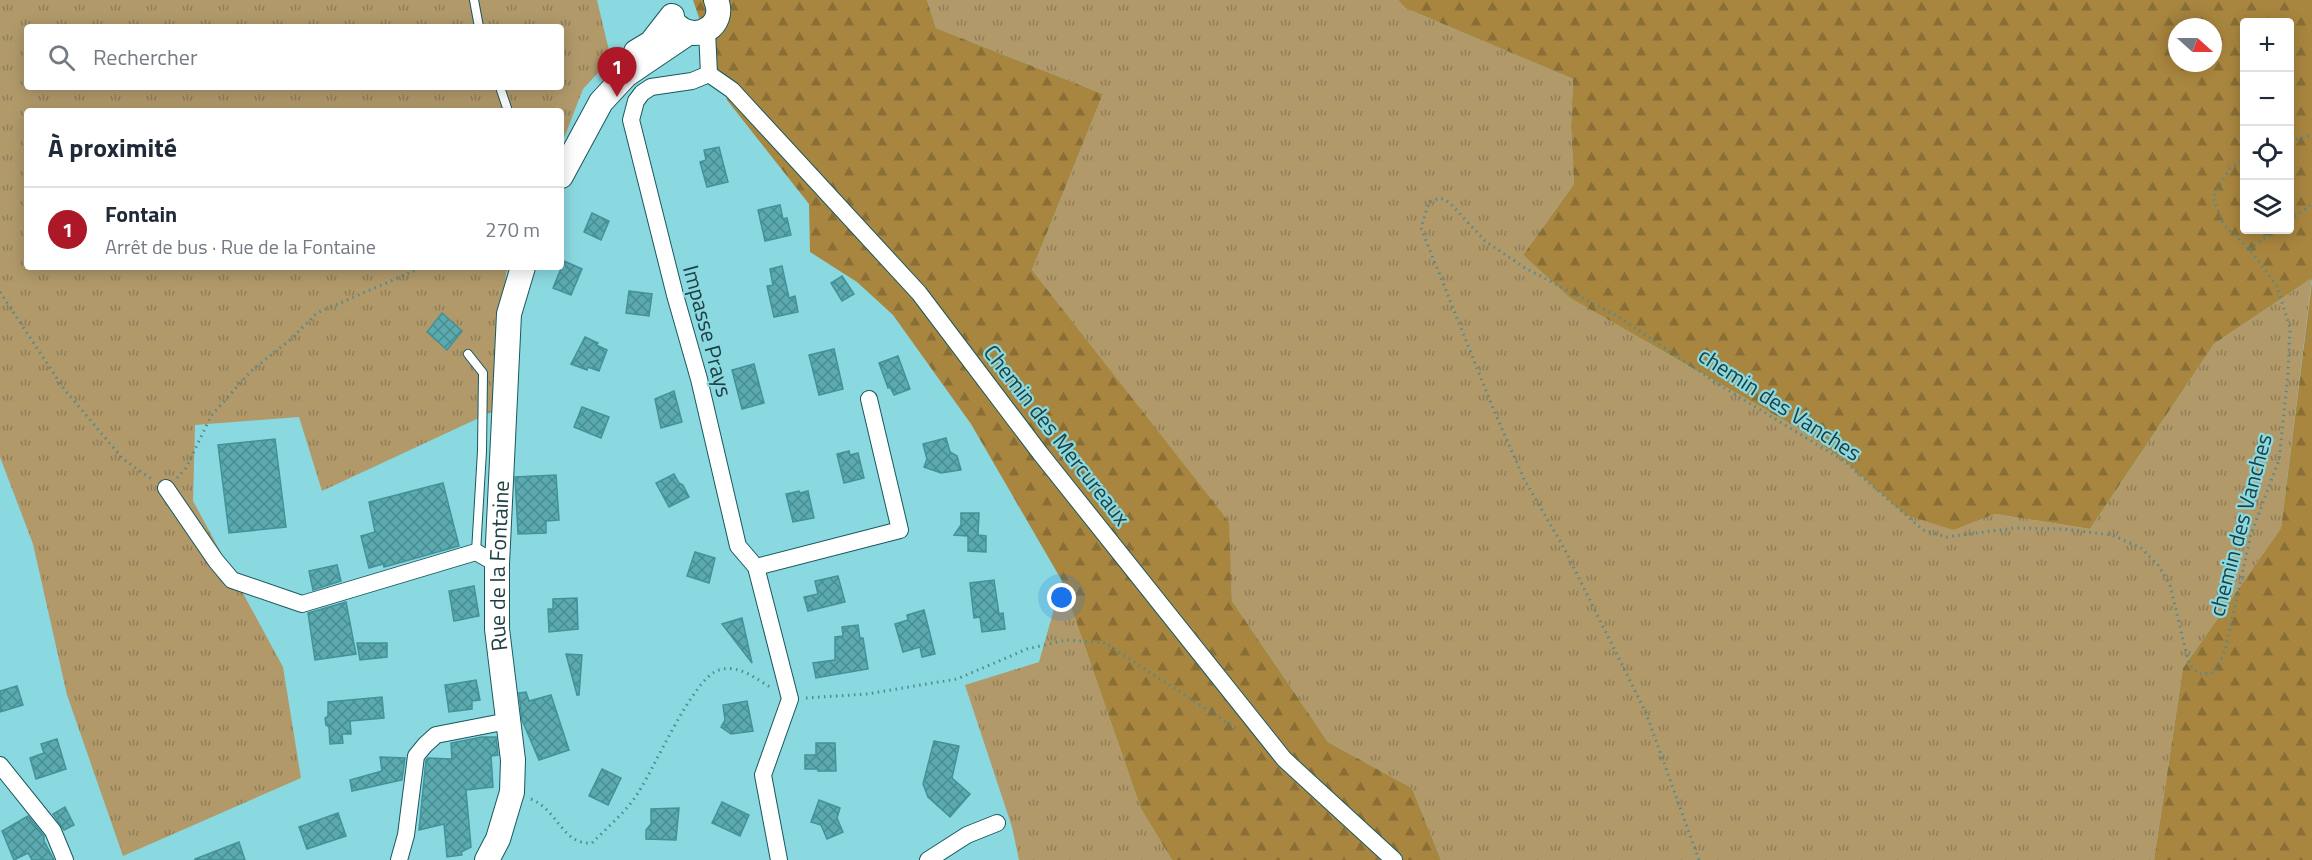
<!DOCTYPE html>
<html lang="fr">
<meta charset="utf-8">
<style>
body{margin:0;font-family:"Titillium Web",sans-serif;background:#f2f2f3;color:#1f2937}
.controls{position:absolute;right:18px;top:18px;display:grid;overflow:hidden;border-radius:6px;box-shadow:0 3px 15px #0003}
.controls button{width:54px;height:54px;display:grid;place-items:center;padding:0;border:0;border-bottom:2px solid #e0e1e3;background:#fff;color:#1f2937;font:30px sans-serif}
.compass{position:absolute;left:2168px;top:18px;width:54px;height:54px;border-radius:50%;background:#fff;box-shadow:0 3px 15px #0003;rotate:111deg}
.you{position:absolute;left:1062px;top:598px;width:21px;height:21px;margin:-15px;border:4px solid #fff;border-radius:50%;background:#1a73e8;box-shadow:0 0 0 9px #1a73e833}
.badge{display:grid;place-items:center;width:39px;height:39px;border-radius:50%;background:#ad1829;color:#fff;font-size:20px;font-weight:700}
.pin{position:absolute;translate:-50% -50px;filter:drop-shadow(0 2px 3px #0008)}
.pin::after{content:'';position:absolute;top:32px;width:21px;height:18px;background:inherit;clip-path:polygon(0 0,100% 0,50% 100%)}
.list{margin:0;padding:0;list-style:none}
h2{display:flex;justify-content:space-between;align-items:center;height:78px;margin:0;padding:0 24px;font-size:26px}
h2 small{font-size:20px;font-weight:400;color:#747a83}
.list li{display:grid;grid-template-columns:39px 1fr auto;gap:18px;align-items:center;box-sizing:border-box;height:84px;padding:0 24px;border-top:2px solid #e0e1e3}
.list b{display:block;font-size:22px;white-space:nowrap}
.list p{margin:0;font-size:20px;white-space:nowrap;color:#747a83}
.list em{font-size:20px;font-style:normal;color:#747a83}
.icon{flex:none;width:33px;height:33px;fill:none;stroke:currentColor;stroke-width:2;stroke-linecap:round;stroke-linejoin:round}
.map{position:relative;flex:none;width:2312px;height:860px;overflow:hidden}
.search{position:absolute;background:#fff;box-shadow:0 3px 15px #0003;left:24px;top:24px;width:540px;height:66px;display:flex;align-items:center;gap:15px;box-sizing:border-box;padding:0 21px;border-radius:6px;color:#747a83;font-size:22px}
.panel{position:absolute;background:#fff;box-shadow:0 3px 15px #0003;left:24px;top:108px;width:540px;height:162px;border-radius:6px}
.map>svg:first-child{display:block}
</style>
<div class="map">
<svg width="2312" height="860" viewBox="0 0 2312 860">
<defs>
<pattern id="grass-tufts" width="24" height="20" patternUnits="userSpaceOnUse" patternTransform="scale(1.5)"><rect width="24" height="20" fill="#b1996a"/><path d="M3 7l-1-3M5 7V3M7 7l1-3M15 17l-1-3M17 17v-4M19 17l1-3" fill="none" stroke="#907e59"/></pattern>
<pattern id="forest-firs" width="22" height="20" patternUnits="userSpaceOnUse" patternTransform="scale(1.5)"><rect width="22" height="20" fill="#a9863f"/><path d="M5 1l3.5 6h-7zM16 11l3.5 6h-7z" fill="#896f36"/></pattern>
<pattern id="building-cross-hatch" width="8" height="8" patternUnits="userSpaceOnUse" patternTransform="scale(1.5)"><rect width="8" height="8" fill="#5baab0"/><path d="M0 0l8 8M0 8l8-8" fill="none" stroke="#4b8c91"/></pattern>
</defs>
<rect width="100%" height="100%" fill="#8ad9e0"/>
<g fill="url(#grass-tufts)" fill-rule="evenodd">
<path d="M0 0H597L611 59 583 89 561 146V111H27V267H509L506 273 494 411 322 491 299 417 195 425 193 501 283 667 301 778 123 856 67 695 33 544 0 457ZM27 27H561V87H27Z"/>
<path d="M927 0H1398L1405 8 1573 79 1571 127 1574 184 1523 255 1570 298 1801 430 1845 461 1954 530 1995 514 2090 529 2214 344 2312 278 2281 528 2183 668 2154 860H1441L1412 788 1328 742 1232 601 1228 522 1032 270 1103 94 936 28Z"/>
<path d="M1062 581 1141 809 1172 860H1019L1012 827 965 685 1039 662Z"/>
</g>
<g fill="url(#forest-firs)" fill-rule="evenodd">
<path d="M693 0H927L936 28 1103 94 1032 270 1229 522 1232 601 1328 742 1412 788 1441 860H1172L1141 809 1062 581 971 424 893 315 857 282 810 252 809 204 727 100Z"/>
<path d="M1398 0H2312V278L2214 344 2090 529 1995 514 1954 530 1906 515 1845 461 1801 430 1570 298 1523 255 1574 184 1571 127 1573 79 1405 8ZM2244 22H2290V230H2244ZM2177 27H2213V63H2177Z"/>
<path d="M2312 281V860H2154L2183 668 2281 528Z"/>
</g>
<g fill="url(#building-cross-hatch)" stroke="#429299" stroke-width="1.5">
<path d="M719 147 728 182 707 187 700 162 706 160 704 150Z"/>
<path d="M780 205 783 219 787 218 791 235 765 241 758 210Z"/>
<path d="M592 213 609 221 601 240 584 232Z"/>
<path d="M564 261 582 269 571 295 553 288Z"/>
<path d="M782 266 789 298 795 296 798 312 774 317 767 286 773 285 770 269Z"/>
<path d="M842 276 854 294 842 301 831 283Z"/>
<path d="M629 291 652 294 649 316 626 313Z"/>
<path d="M442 313 462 331 447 350 427 332Z"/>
<path d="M585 337 598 343 596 345 607 350 599 371 588 367 587 370 571 364Z"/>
<path d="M834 349 843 389 819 395 809 355Z"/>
<path d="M898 356 910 389 894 395 890 387 888 388 879 363Z"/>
<path d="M754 364 764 403 742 409 732 370Z"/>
<path d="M674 391 682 422 661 428 655 399Z"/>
<path d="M582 407 609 417 601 438 574 427Z"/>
<path d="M946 438 950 452 957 456 961 470 941 473 924 467 927 459 923 444Z"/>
<path d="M275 439 286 527 229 533 218 445Z"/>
<path d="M849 451 850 455 858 453 864 478 844 483 837 454Z"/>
<path d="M674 474 679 483 683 485 689 497 669 507 656 483Z"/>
<path d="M556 475 559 520 546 521V533L518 534 515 477Z"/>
<path d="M443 483 459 546 384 567 383 564 369 568 361 536 375 532 369 502Z"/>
<path d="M799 491 800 493 808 491 814 518 793 522 786 494Z"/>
<path d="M961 513H979L978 535 986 536V552L968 551V536L954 535 961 525Z"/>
<path d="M695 552 715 558 709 583 687 576Z"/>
<path d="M337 565 341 581 313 590 309 571Z"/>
<path d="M838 576 845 602 808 611 804 597 818 594 815 581Z"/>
<path d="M994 580 999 614 1003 613 1005 629 982 632 980 617 974 618 970 583Z"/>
<path d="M474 586 479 616 454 621 449 591Z"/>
<path d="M577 598 578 629 549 632 548 609H553V599Z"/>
<path d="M346 602 356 654 315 660 308 613Z"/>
<path d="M924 610 935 654 922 657 920 647 903 652 895 624 908 620 907 615Z"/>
<path d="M742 618 752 663 722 624Z"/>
<path d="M858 625 860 638H863L868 669 816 678 813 663 835 660V637L843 636 842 627Z"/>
<path d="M357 643H387V657L360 660Z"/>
<path d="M566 654 582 655 579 695H577Z"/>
<path d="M476 680 480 700 472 701V709L449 712 445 685Z"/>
<path d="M17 686 23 705 0 712V691Z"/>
<path d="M526 692 529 701 551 695 569 750 539 760 522 720 519 693Z"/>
<path d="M382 697 384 718 350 721 351 734H342L343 743 330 744 329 727 326 725 325 718 328 716V702Z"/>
<path d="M747 701 753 731 731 734 721 727 725 720 723 705Z"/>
<path d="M482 737H496L498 755 491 756 493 787 466 790 471 847 461 852 462 855 447 857 444 824 419 830 426 760 428 758 452 759 451 743Z"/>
<path d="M57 739 66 769 36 779 30 758 44 753 41 744Z"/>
<path d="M934 741 959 746 952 778 970 794 950 817 928 797 923 784Z"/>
<path d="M816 743H835L836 771H818V769H805V755H816Z"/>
<path d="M380 757 405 758 402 780 352 791 350 780 382 771Z"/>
<path d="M602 769 621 778 608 805 589 796Z"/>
<path d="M819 800 840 808 837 818 843 832 827 839 821 825 811 822Z"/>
<path d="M722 802 749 815 740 836 712 823Z"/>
<path d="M65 807 74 825 64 830 53 814Z"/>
<path d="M679 808 676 840 646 839V830L651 824V809Z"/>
<path d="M338 813 346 836 307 849 299 827Z"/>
<path d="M28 816 44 836V841L54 860H32L28 853 14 860 2 831Z"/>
<path d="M239 842 245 860H195V859Z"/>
</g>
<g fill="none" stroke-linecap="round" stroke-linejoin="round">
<defs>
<g id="lane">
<path d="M474 0 479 27"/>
<path d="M500 87 508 111"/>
<path d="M468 354 483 373 482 451 476 552"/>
</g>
<g id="street">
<path d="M707 31 709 74"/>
<path d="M709 74 732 90 919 293 1040 453 1284 759 1394 860"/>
<path d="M709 74 692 81 651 87 642 93 636 101 631 120 675 295 699 379 738 546 756 567 790 699 763 775 779 860"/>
<path d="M166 488 216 561 232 580 302 604 476 552 497 564"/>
<path d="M756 567 900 530 869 399"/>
<path d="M0 765 53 831 65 860"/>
<path d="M399 860 406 835 416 756 425 745 436 735 508 721"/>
<path d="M928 860 967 835 997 823"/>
</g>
<g id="secondary">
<path d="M676 25C695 44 727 26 716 0"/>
<path d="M636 52 651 43 672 16"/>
<path d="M561 176 601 102 626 75 688 33"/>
<path id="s1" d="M487 860 498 839 512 792 513 760 497 629V564L509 314 523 267"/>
</g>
</defs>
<use href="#lane" stroke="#18585d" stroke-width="10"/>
<use href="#street" stroke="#18585d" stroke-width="18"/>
<use href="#secondary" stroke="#18585d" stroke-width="26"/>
<g stroke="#538a8e" stroke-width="3" stroke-dasharray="1.5 4.5" stroke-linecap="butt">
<path d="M2290 141 2312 135"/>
<path d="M2290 220 2312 204"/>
<path d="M2249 249 2277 230"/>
<path d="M0 292 64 389 123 459 153 480"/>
<path d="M177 478 186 468 211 416 251 371 290 340 317 313 423 267"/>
<path d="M806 698 867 694 957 679 1027 649 1066 640 1105 643 1237 729"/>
<path d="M531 799C558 810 562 845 592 843 606 829 622 815 634 799 653 773 692 678 719 670 738 664 755 678 770 687"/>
<path d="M1699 860 1646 713 1564 548 1524 479 1495 413 1421 228 1429 202 1440 198 1449 202 1485 241 1525 268 1617 316 1718 384 1844 461 1923 530 1947 537 2014 528 2063 529 2112 535 2141 548 2158 565 2170 585 2189 664 2199 674 2214 673 2225 651 2251 534 2279 460 2288 374 2290 328 2277 286 2249 249 2223 224 2213 197 2230 168 2244 161"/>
</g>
<use href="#lane" stroke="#fff" stroke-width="8"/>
<use href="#street" stroke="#fff" stroke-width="16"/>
<use href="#secondary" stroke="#fff" stroke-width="24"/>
</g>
<g text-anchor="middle" stroke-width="4.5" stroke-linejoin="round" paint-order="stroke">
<g font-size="22" fill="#204144" stroke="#8ad9e0">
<text transform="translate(708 331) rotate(75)" y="8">Impasse Prays</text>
<text transform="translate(1780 404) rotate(33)" y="8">chemin des Vanches</text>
<text transform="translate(1057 435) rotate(52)" y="8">Chemin des Mercureaux</text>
<text transform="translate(2240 525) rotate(-75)" y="8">chemin des Vanches</text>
<text dy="8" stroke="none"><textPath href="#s1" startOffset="300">Rue de la Fontaine</textPath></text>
</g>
</g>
</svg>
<div class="controls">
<button>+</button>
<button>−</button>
<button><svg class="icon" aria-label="locate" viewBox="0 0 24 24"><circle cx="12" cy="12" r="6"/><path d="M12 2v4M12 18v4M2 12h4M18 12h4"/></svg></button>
<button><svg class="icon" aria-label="layers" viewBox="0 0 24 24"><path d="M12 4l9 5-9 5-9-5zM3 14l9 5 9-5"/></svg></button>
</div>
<svg class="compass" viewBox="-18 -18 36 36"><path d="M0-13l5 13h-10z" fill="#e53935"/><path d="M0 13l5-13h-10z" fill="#747a83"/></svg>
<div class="you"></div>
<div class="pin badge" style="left:617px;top:97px">1</div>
<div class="search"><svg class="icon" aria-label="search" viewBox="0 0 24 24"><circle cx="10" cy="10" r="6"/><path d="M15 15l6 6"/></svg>Rechercher</div>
<section class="panel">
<h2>À proximité<small></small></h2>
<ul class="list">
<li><span class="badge">1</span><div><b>Fontain</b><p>Arrêt de bus · Rue de la Fontaine</p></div><em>270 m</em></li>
</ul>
</section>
</div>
